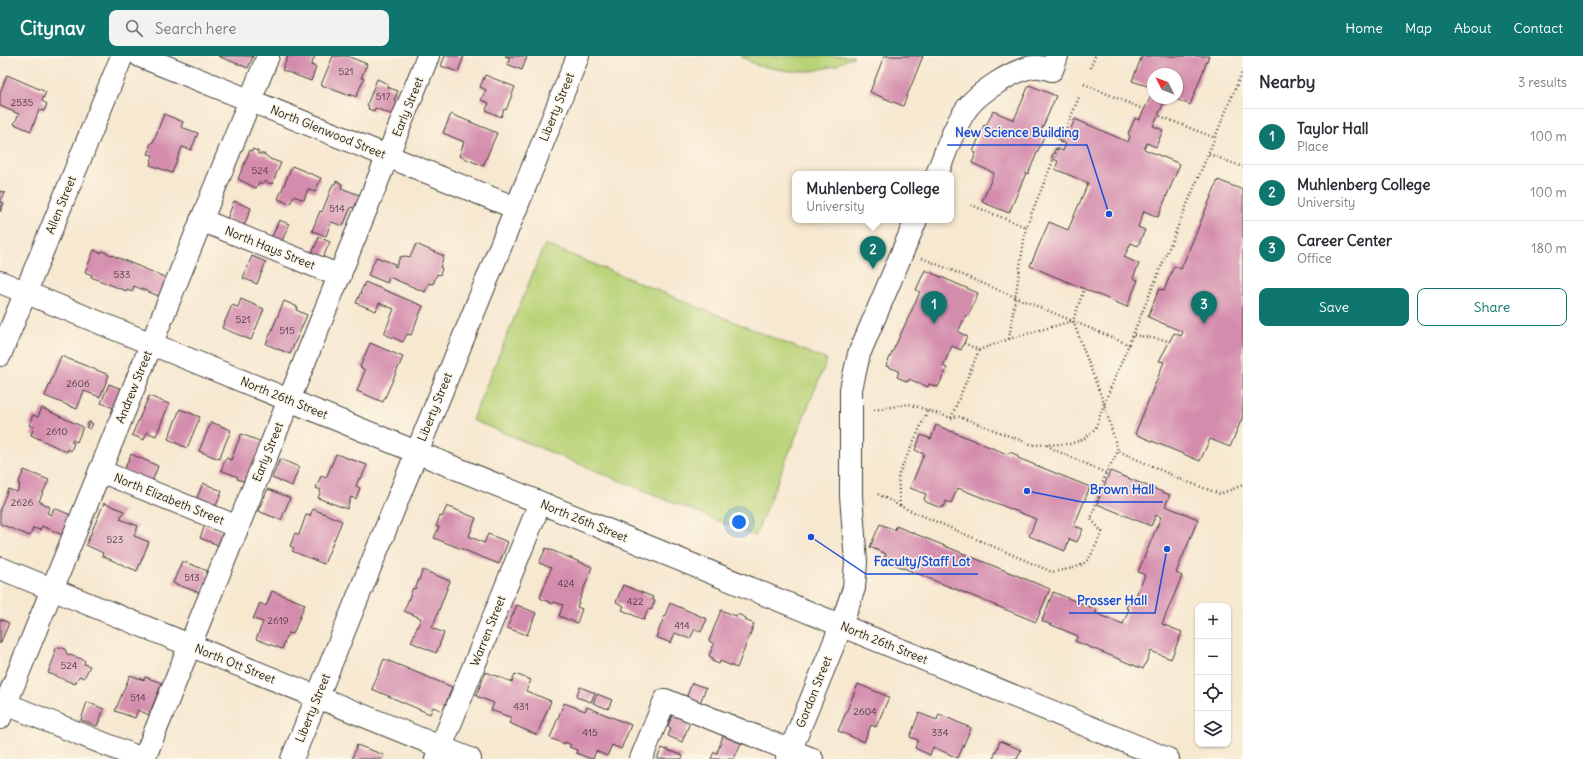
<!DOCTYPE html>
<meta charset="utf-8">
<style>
body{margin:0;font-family:Delius,sans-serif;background:#f2f2f3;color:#2b2b33}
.controls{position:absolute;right:12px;bottom:12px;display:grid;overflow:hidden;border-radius:8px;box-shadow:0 1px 3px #0004}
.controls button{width:36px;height:36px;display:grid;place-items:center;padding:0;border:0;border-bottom:1px solid #e1e1e2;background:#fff;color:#2b2b33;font:20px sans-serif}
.compass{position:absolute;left:1147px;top:12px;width:36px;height:36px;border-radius:50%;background:#fff;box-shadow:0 1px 3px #0004;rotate:312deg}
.you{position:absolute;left:739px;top:466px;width:14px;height:14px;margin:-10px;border:3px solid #fff;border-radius:50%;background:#1a73e8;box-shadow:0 0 0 6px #1a73e833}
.badge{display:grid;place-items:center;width:26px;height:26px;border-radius:50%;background:#0f766e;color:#fff;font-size:13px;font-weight:700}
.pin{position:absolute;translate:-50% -33px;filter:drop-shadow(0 1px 2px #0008)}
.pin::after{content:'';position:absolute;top:21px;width:14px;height:12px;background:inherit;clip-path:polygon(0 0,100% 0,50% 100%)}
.popup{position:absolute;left:792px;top:115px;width:162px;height:52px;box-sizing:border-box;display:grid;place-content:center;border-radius:8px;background:#fff;filter:drop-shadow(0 1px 3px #0005);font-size:13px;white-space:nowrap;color:#7c7c81}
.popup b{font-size:15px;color:#2b2b33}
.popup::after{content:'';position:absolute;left:50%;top:100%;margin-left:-8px;border:8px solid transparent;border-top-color:#fff}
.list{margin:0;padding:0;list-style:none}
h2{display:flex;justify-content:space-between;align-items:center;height:52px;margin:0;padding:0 16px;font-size:17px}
h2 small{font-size:13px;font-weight:400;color:#7c7c81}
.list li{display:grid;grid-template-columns:26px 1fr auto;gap:12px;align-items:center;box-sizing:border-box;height:56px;padding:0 16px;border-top:1px solid #e1e1e2}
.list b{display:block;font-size:15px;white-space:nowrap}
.list p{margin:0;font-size:13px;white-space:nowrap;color:#7c7c81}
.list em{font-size:13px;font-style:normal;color:#7c7c81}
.actions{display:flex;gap:8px;padding:12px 16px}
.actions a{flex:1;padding:9px 0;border:1px solid #0f766e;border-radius:8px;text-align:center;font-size:14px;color:#0f766e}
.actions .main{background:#0f766e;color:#fff}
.icon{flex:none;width:22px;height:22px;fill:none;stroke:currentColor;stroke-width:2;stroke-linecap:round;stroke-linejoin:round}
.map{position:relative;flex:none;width:1243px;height:703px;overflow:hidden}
header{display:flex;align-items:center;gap:24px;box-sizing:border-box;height:56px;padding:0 20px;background:#0f766e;color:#fff}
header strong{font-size:19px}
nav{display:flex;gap:22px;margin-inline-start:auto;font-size:14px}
.search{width:280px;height:36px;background:#f2f2f3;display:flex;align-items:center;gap:10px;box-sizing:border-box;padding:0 14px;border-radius:8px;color:#7c7c81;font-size:15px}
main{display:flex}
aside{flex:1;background:#fff}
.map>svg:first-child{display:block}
</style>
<header>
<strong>Citynav</strong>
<div class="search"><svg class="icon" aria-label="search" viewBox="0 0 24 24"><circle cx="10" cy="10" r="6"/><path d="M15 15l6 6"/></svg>Search here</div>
<nav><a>Home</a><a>Map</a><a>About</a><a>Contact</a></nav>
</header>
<main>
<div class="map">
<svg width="1243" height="703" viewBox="0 0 1243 703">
<rect width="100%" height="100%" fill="#fcf5e5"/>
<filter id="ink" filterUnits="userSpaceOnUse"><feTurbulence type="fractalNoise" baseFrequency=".025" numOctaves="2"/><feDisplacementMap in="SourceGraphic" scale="8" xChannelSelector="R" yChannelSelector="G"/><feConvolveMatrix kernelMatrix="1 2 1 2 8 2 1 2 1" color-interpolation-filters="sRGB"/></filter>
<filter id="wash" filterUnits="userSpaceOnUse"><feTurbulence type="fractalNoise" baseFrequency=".012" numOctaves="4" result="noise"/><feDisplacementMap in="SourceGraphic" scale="16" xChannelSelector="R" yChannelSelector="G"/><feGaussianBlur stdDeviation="0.9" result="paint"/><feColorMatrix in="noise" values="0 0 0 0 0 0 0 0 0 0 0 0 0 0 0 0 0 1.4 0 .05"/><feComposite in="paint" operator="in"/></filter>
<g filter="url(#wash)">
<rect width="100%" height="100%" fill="#f7e8d0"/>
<g fill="#b9d378" stroke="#6a784a">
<path d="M741 0H854L835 10 812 15H790L758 10Z"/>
<path d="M545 188 827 304 755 480 472 364Z"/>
</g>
<g id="blocks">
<g fill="#d48cad">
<path d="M218 0H253L248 12Z"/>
<path d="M288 0H315L311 9 316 11 311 25 282 14Z"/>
<path d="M333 0H347L367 8 361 22H364L356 41 350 38V40L321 29Z"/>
<path d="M445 0H464L458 16 441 10Z"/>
<path d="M505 0H527L522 14 507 8 510 2Z"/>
<path d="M884 0H923L903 50 870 36Z"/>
<path d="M1142 0H1209L1190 49 1174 42H1177V18H1153V32L1132 25Z"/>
<path d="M7 19 46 36 42 45 47 48 44 55 39 54 31 75 14 68 19 58 0 50V37Z"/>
<path d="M485 19 515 31 506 54 504 53 501 61 486 54 489 47 481 44 486 34 480 31Z"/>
<path d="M377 23 388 28 387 31 398 35 394 44 400 47 395 60 375 52 374 55 368 53 369 50 367 49Z"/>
<path d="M1029 29 1056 40 1041 75 1046 76 1028 118 1026 117 1009 157 982 146 994 117 972 107 976 97 973 96 984 69 986 70 993 55 1014 64Z"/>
<path d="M1153 36V42H1166L1153 70 1163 74 1156 91 1147 87 1144 93 1180 108 1158 161 1144 155 1138 171 1145 174 1138 190 1131 187 1124 201 1139 208 1133 222 1138 224 1127 251 1030 210 1049 166 1068 174 1088 127 1055 113 1058 105 1051 102 1056 92 1063 95 1066 88 1058 84 1061 76 1068 79 1075 63 1128 86 1130 80 1128 78 1135 62 1139 64Z"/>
<path d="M164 58 183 66 181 71 198 77 191 94 182 91 172 117 150 109 153 99 148 98 150 93 149 92 151 87 153 86Z"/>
<path d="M451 58 497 77 483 110 459 100 464 86 443 77Z"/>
<path d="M252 93 258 95V98H264L270 103 281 107 272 128 264 125 263 128 259 126 256 132 238 123 250 94 252 95Z"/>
<path d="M292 110 321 122 315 136 308 133 304 144 294 140 290 148 278 143Z"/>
<path d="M1218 124 1243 134V360L1230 391 1210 383 1200 405 1135 378 1164 306 1159 305 1174 277 1181 280 1183 276 1148 261 1159 233 1164 234 1174 210 1181 213Z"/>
<path d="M336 125 342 128 341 132 362 140 357 153 351 151 343 170 331 166 326 180 312 175 320 155 322 156 333 128H335Z"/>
<path d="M0 135 5 137 1 146 4 147 0 156Z"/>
<path d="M234 145 251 152 244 170 227 163Z"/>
<path d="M279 164 289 168 282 185 272 181Z"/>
<path d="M319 181 330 186 323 201 312 197Z"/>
<path d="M416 188 444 200 440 211 442 212 440 219 437 218 433 228 429 227 425 236 389 221 387 227 368 219 376 201 395 208 394 210 396 211 400 201 405 200 410 201Z"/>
<path d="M94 194 101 197 102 195 169 223 161 241 134 230 132 235 127 233 126 235 91 221 92 219 85 216Z"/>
<path d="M252 200 266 206 257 228 243 222Z"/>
<path d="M925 214 978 237 968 260 966 259 958 276 967 280 961 294 952 290 943 310 947 312 938 331 929 328 928 331 909 323 908 326 897 321 899 315 886 310 920 236 916 234Z"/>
<path d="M365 226 423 250 411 279 407 278 403 286 384 278 394 253 379 247 376 255 356 247Z"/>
<path d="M241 243 264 253 251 284 222 272 232 249 238 251Z"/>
<path d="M284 245 298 251 296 254 307 259 290 298 266 288Z"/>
<path d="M370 287 403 301 383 346 357 335 365 314 360 311Z"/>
<path d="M61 300 109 319 100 341 84 335 77 353 45 340Z"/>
<path d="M109 328 124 334 116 353 101 347Z"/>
<path d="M149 340 169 348 156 380 147 376 144 384 132 379Z"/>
<path d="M42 352 83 371 77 386 72 384 71 386 74 387 71 395 68 393 67 396 31 379 34 371 29 369 33 359 38 361Z"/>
<path d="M180 353 200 361 187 392 168 383Z"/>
<path d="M89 366 93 368 90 373 86 371Z"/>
<path d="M211 366 231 374 219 403 199 395Z"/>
<path d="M936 369 1007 398 1010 396 1017 399 1018 402 1090 431 1074 470 1083 473 1077 486 1069 483 1065 495 1029 480 1036 463 958 432 951 447 946 445 945 449 941 452 926 446 924 443 926 438 910 432 924 398 915 394 921 379 931 383Z"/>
<path d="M241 378 262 386 246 424 244 423 243 425 237 423 238 421 221 414 226 402 231 404Z"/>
<path d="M131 398 158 410 152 426 124 414Z"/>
<path d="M336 398 367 409 361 423 359 422 356 430 360 432 356 443 351 441 347 453 318 442 321 434 316 432 321 420 326 422Z"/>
<path d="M280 403 299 411 292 430 272 422Z"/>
<path d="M24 414 49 424 39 445 50 451 47 457 51 459 54 452 73 460 65 480 42 470 40 474 33 472 30 480 0 468V453L8 433 17 436 20 429 18 428Z"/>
<path d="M1110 415 1170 439 1165 450 1198 463 1176 517 1182 520 1162 568 1182 576 1171 603 1151 595 1143 613 1075 585 1078 580 1042 565 1053 536 1097 554 1095 557 1123 568 1129 553 1126 552 1130 543 1134 544 1145 519 1138 516 1161 461 1156 459 1151 470 1097 448Z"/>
<path d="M203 427 222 435 215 452 196 444Z"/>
<path d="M268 433 290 442 281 464 258 455Z"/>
<path d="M104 447 124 455 120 463 138 470 134 480 149 486 137 515 102 500 103 497 86 489Z"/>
<path d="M447 450 476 462 469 480 484 487 488 478 508 486 499 508 434 482 439 471 436 470 440 460 442 461Z"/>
<path d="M313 453 342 465 324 508 292 495 294 492 290 490 295 477 299 479 306 459 310 460Z"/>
<path d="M880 468 895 474 896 470 1050 533 1036 566 884 504 886 498 870 491Z"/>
<path d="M205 469 223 476 218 489 200 482Z"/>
<path d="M546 492 592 511 577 551 582 553 577 567 559 560 563 549 554 546 553 548 540 542 551 512 539 507Z"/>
<path d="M182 505 208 515 206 518 210 520 200 537 173 527Z"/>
<path d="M423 514 450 525 432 572 444 577 436 597 411 586 421 562 404 555 413 532 415 533Z"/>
<path d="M623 529 653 541 652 543 655 545 651 554 648 553 644 564 622 554 624 550 616 546Z"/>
<path d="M272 535 305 548 293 578 288 577 282 593 256 583 263 566 253 563 260 547 266 550Z"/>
<path d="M670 547 707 563 701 576 695 573 690 583 675 577 671 587 656 581Z"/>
<path d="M517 549 536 557 527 579 507 572Z"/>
<path d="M721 554 736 560 737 558 742 560 746 562 745 564 754 568 737 612 720 605 719 608 712 605 713 602 709 600 714 588 709 585Z"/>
<path d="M0 563 9 567 0 588Z"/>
<path d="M60 591 65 593 67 598 82 603 85 605 84 608 90 610 84 622 79 620 75 628 48 617 55 599 54 596 55 592Z"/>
<path d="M384 603 452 631 443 655 433 651 430 658 372 633Z"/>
<path d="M486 616 512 626 515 618 531 624 526 635 551 645 537 679 509 667 512 662 491 654 494 647 476 640Z"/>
<path d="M130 619 144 624 145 621 162 627 149 659 138 654 135 662 115 655Z"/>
<path d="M692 627 706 632 700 647 686 642Z"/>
<path d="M858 628 889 641 876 671 871 669 864 686 838 675Z"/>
<path d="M580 631 595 637 591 646 576 641Z"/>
<path d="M597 638 612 644 608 653 593 647Z"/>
<path d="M87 646 104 653 97 670 81 664Z"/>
<path d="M564 647 585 655 587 651 631 669 621 693 612 689 607 700 596 695 593 703H591L576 697 577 694 569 691 571 689 565 686V688L550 682Z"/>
<path d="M673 656 691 664 682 686 668 680 671 672 668 670Z"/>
<path d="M919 657 937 664 939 658 971 672 958 702 933 691 930 699 915 692 918 684 910 681Z"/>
<path d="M723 680 741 687 734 703H711L714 696 717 697Z"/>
<path d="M1000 685 1021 694 1017 703H993Z"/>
<path d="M357 689 384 699 382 703H352Z"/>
<path d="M662 692 683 700 682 703H657Z"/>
</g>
</g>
</g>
<g filter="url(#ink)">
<use href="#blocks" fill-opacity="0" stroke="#3d3b37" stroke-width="1"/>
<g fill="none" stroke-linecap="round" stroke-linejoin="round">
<defs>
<g id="minor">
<path d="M140 0 516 152"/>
<path d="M937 118C945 98 955 67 968 51 979 36 1015 13 1033 11 1040 10 1046 12 1052 14L1057 0"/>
<path d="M201 164 340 220"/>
<path d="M0 226 1168 703"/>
<path d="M0 299 122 0"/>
<path d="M100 415 238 471"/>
<path d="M0 512 470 703"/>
<path d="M6 648 142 703"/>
<path d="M0 662 268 0"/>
<path d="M144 703 428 0"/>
<path d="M292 703 578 0"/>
<path d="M436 703 540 447"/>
<path d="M641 703 665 644 812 703"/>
<path d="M787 703 841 570 854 532 856 506 851 440V333L859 298 916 164"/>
</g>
</defs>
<use href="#minor" stroke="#3d3b37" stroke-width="24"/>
<g stroke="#3d3b37" stroke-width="2.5" stroke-dasharray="1 3" stroke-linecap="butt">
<path d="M1090 12 1095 0"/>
<path d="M1243 14 1104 348 1118 395 1185 425 1220 438 1243 429"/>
<path d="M1084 28 1143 53"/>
<path d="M1160 60 1215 82"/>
<path d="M1209 98 1243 111"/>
<path d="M971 149 1026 171"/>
<path d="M922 202 1130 289"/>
<path d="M1134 279 1170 285"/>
<path d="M1009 283 1026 171 1079 41"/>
<path d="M964 287 979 294 1009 283 1072 265"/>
<path d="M874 354 909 348 951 362 979 294"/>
<path d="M951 362 957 360 1033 389 1070 388 1084 383 1095 373 1104 348 1073 265 1084 233"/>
<path d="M1047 389 1055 394 1106 417"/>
<path d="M878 438 900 450 1052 516C1089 510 1087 509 1102 476L1091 463 1106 417 1118 395"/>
<path d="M900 450 898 420 928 354"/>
</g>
<use href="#minor" stroke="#fff" stroke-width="22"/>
</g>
</g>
<g text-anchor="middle" stroke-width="3" stroke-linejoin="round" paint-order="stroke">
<g font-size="10" fill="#4a3840">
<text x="346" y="19">521</text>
<text x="383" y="44">517</text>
<text x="22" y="50">2535</text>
<text x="260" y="118">524</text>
<text x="337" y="156">514</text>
<text x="122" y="222">533</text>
<text x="243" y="267">521</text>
<text x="287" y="278">515</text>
<text x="78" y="331">2606</text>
<text x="57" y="379">2610</text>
<text x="22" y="450">2626</text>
<text x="115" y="487">523</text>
<text x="192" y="525">513</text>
<text x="566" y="531">424</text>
<text x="635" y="549">422</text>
<text x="278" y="568">2619</text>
<text x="682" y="573">414</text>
<text x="69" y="613">524</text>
<text x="138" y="645">514</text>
<text x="521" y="654">431</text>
<text x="865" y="659">2604</text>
<text x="590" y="680">415</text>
<text x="940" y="680">334</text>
</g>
<g font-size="12" fill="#1c1c1c" stroke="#fcf5e5">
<text transform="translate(408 51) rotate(-68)" y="4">Early Street</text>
<text transform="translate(557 51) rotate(-68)" y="4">Liberty Street</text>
<text transform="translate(328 76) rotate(22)" y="4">North Glenwood Street</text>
<text transform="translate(61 149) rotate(-68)" y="4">Allen Street</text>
<text transform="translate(270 192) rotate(22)" y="4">North Hays Street</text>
<text transform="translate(134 331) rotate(-68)" y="4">Andrew Street</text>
<text transform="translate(284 342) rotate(22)" y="4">North 26th Street</text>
<text transform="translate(435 351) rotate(-68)" y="4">Liberty Street</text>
<text transform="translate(268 396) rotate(-68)" y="4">Early Street</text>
<text transform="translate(169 443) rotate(22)" y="4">North Elizabeth Street</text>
<text transform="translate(584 465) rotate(22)" y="4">North 26th Street</text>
<text transform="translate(488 575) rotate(-68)" y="4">Warren Street</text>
<text transform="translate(884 587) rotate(22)" y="4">North 26th Street</text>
<text transform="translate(235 608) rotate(22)" y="4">North Ott Street</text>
<text transform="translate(814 636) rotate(-68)" y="4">Gordon Street</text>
<text transform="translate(313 652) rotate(-68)" y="4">Liberty Street</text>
</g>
</g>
<path fill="none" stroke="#1d4ed8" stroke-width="1.5" d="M1109 158L1087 89H947M1027 435L1082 446H1163M811 481L866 518H978M1167 493L1155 557H1069"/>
<g fill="#1d4ed8" stroke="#fcf5e5" stroke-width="1.5">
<circle cx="1109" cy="158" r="4"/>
<circle cx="1027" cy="435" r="4"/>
<circle cx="811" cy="481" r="4"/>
<circle cx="1167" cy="493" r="4"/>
</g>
<g font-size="13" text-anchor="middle" font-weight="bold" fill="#1d4ed8" stroke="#fcf5e5" stroke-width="3" stroke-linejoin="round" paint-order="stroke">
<text x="1017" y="81">New Science Building</text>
<text x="1122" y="438">Brown Hall</text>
<text x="922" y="510">Faculty/Staff Lot</text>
<text x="1112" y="549">Prosser Hall</text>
</g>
</svg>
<div class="controls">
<button>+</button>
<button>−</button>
<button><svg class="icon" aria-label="locate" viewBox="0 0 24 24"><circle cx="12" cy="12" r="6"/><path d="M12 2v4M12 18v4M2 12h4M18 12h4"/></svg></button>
<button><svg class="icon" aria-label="layers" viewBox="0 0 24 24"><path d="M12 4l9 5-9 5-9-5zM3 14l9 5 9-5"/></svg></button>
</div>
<svg class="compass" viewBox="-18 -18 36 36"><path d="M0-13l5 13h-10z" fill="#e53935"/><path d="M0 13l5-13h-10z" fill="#7c7c81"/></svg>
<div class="you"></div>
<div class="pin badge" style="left:934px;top:268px">1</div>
<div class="pin badge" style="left:873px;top:213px">2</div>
<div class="popup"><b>Muhlenberg College</b>University</div>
<div class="pin badge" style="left:1204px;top:268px">3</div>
</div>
<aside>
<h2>Nearby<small>3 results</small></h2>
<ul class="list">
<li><span class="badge">1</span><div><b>Taylor Hall</b><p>Place</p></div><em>100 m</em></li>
<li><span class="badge">2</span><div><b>Muhlenberg College</b><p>University</p></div><em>100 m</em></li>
<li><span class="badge">3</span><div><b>Career Center</b><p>Office</p></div><em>180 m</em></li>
</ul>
<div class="actions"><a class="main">Save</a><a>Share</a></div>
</aside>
</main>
